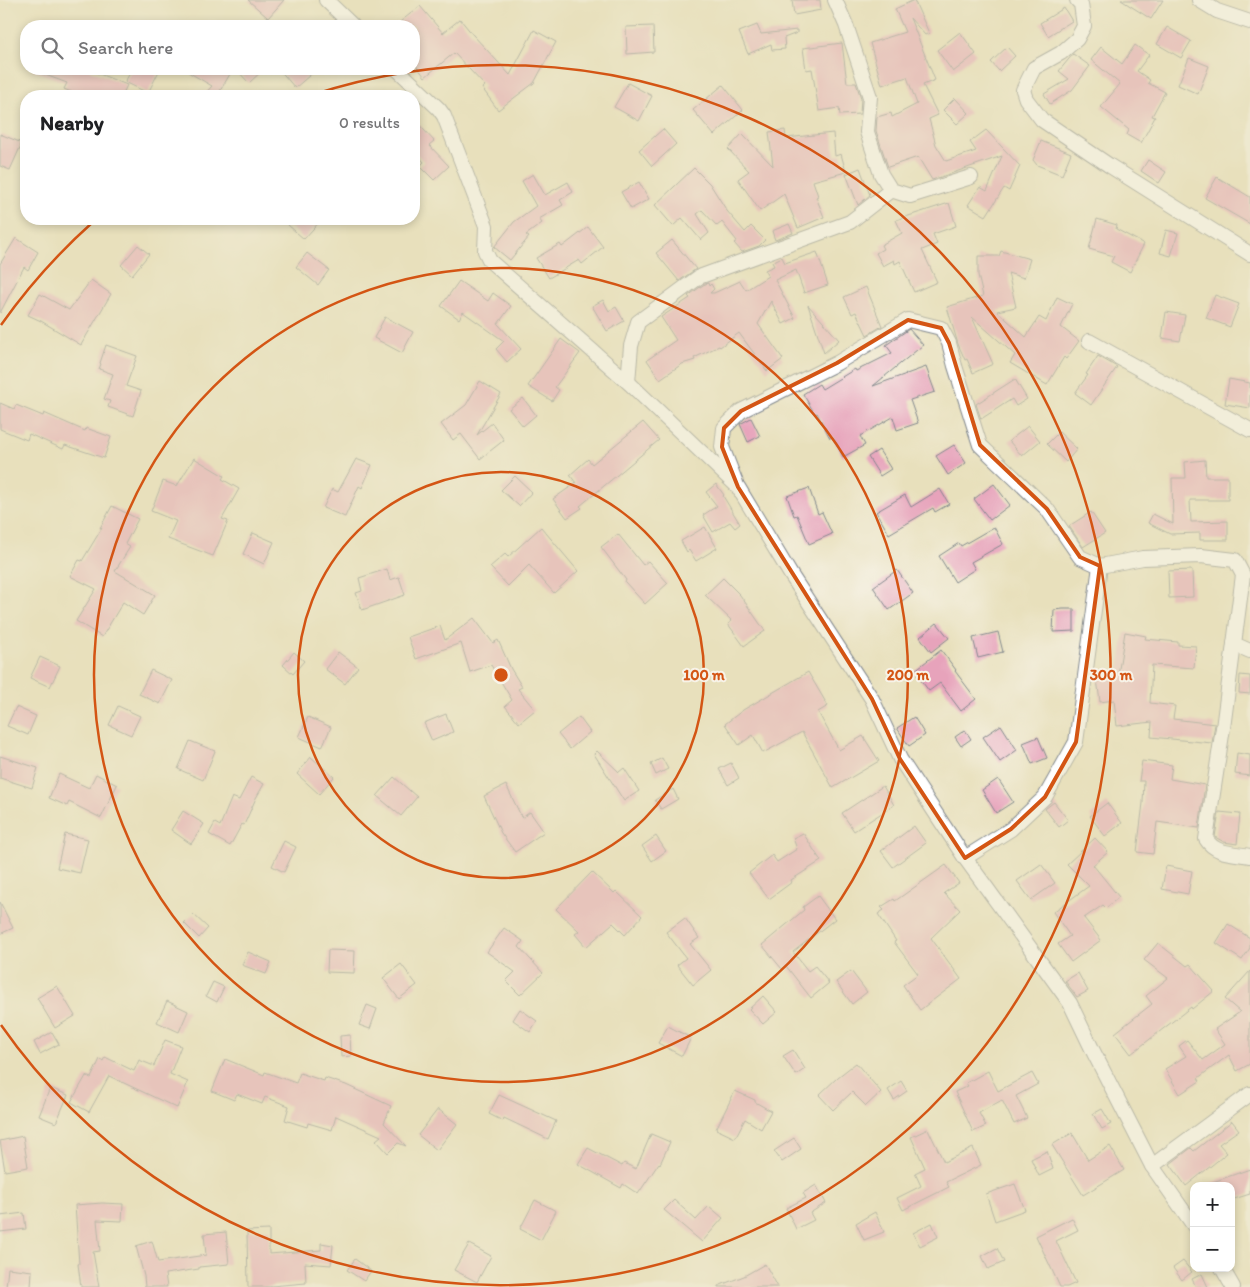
<!DOCTYPE html>
<meta charset="utf-8">
<style>
body{margin:0;font-family:Itim,sans-serif;background:#f6f6f6;color:#202124}
.controls{position:absolute;right:15px;bottom:15px;display:grid;overflow:hidden;border-radius:10px;box-shadow:0 2px 8px #0003}
.controls button{width:45px;height:45px;display:grid;place-items:center;padding:0;border:0;border-bottom:1px solid #e0e0e0;background:#fff;color:#202124;font:25px sans-serif}
.list{margin:0;padding:0;list-style:none}
h2{display:flex;justify-content:space-between;align-items:center;height:65px;margin:0;padding:0 20px;font-size:21px}
h2 small{font-size:16px;font-weight:400;color:#757577}
.icon{flex:none;width:28px;height:28px;fill:none;stroke:currentColor;stroke-width:2;stroke-linecap:round;stroke-linejoin:round}
.map{position:relative;flex:none;width:1250px;height:1287px;overflow:hidden}
.search{position:absolute;background:#fff;box-shadow:0 2px 8px #0003;left:20px;top:20px;width:400px;height:55px;display:flex;align-items:center;gap:12px;box-sizing:border-box;padding:0 18px;border-radius:20px;color:#757577;font-size:19px}
.panel{position:absolute;background:#fff;box-shadow:0 2px 8px #0003;left:20px;top:90px;width:400px;height:135px;border-radius:20px}
.map>svg:first-child{display:block}
</style>
<div class="map">
<svg width="1250" height="1287" viewBox="0 0 1250 1287">
<rect width="100%" height="100%" fill="#f7f3e8"/>
<filter id="ink" filterUnits="userSpaceOnUse"><feTurbulence type="fractalNoise" baseFrequency=".02" numOctaves="2"/><feDisplacementMap in="SourceGraphic" scale="10" xChannelSelector="R" yChannelSelector="G"/><feConvolveMatrix kernelMatrix="1 2 1 2 8 2 1 2 1" color-interpolation-filters="sRGB"/></filter>
<filter id="wash" filterUnits="userSpaceOnUse"><feTurbulence type="fractalNoise" baseFrequency=".0096" numOctaves="4" result="noise"/><feDisplacementMap in="SourceGraphic" scale="20" xChannelSelector="R" yChannelSelector="G"/><feGaussianBlur stdDeviation="1.12" result="paint"/><feColorMatrix in="noise" values="0 0 0 0 0 0 0 0 0 0 0 0 0 0 0 0 0 1.4 0 .05"/><feComposite in="paint" operator="in"/></filter>
<g filter="url(#wash)">
<rect width="100%" height="100%" fill="#e8e0bc"/>
<g id="blocks">
<g fill="#e7a3bb">
<path d="M248 0H284L268 18Z"/>
<path d="M792 0H820L821 10 794 15Z"/>
<path d="M914 0 929 33 925 35 910 18 935 80 923 85 938 115 929 119 936 145 946 161 976 151 970 142 986 130 1020 166 1009 191 1004 188 986 216 968 205 980 187 987 191 1002 156 932 180 918 157 888 167 876 131 877 117 891 113 892 117 917 104 907 77 882 85 870 43 905 32 895 9Z"/>
<path d="M1121 0H1163L1151 19Z"/>
<path d="M420 6 443 33 460 19 473 35 510 75 534 30 556 42 534 83 498 110 482 88 485 86 454 53 425 77 414 63V26H395Z"/>
<path d="M1064 8 1072 21 1048 36 1040 23Z"/>
<path d="M757 25 761 34 797 30V33L784 38 785 49 772 50 771 44 748 54 739 32Z"/>
<path d="M653 26 654 52 627 54 626 27Z"/>
<path d="M1167 27 1191 41 1181 58 1157 44Z"/>
<path d="M960 32 976 54 953 72 937 50Z"/>
<path d="M842 43 847 83H856L861 98 860 114 840 115 839 108 819 111 812 69 806 70 803 48Z"/>
<path d="M1135 45 1149 55 1137 71 1150 80 1148 83 1165 92 1152 116 1155 117 1141 143 1127 135 1129 130 1101 107 1120 84 1091 60 1101 47 1122 64Z"/>
<path d="M1007 47 1015 56 999 71 991 62Z"/>
<path d="M1073 54 1090 66 1072 90 1050 104 1044 94 1069 79 1059 71Z"/>
<path d="M1189 58 1209 66 1198 94 1178 85Z"/>
<path d="M32 69H87L127 85 122 96H81L64 89 67 83 32 70Z"/>
<path d="M132 69H160L148 93 125 82Z"/>
<path d="M183 69H233L217 96H203L212 86Z"/>
<path d="M236 69H264L249 83Z"/>
<path d="M279 69H317L295 88Z"/>
<path d="M628 83 652 96 639 121 614 107Z"/>
<path d="M723 85 743 110 714 135 693 110Z"/>
<path d="M955 98 969 113 957 124 943 110Z"/>
<path d="M414 119 434 141 429 145 449 166 434 180 420 166 424 162 414 151Z"/>
<path d="M663 129 676 144 652 166 639 150Z"/>
<path d="M785 130 786 138 833 133 835 156 841 154 846 172 813 181 818 196 816 197 824 217 798 228 784 194 760 211 738 179 749 171 728 149 742 134 773 166 769 132Z"/>
<path d="M0 134 22 143 10 170 0 166Z"/>
<path d="M1041 141 1071 153 1062 175 1037 165 1033 160Z"/>
<path d="M1148 160 1166 172 1159 183 1141 171Z"/>
<path d="M694 168 710 184 727 211 745 232 751 226 765 240 759 246 742 252 734 243 737 241 722 222 717 226 702 210 697 214 709 233 701 240 682 218 673 226 655 205Z"/>
<path d="M860 168 870 195 858 205 846 174Z"/>
<path d="M533 174 545 195 568 182 573 192 560 200 563 205 539 219 542 223 526 235 529 237 510 260 494 247 514 222 536 206 522 181Z"/>
<path d="M1217 177 1250 197V224L1205 198Z"/>
<path d="M639 182 649 199 631 209 621 192Z"/>
<path d="M949 203 956 226 933 234 937 244 922 250 937 282 914 292 900 261 895 264 894 260 883 266 876 253 883 249 881 245 902 233 896 220Z"/>
<path d="M293 219H322L304 239 288 225Z"/>
<path d="M1097 219 1117 225 1116 229 1144 244 1130 272 1111 262 1114 256 1089 249Z"/>
<path d="M789 224 793 233 775 240 772 231Z"/>
<path d="M588 227 603 247 582 264 579 260 549 278 536 258 560 244 562 247Z"/>
<path d="M1166 230 1178 233 1171 256 1160 253Z"/>
<path d="M16 238 38 252 28 270 24 267 0 313V264Z"/>
<path d="M672 240 696 269 679 281 656 253Z"/>
<path d="M138 245 149 254 132 275 121 265Z"/>
<path d="M1001 251 1030 259 1024 278 1008 273 1016 307 997 311 1026 337 1039 317 1046 321 1057 297 1072 304 1061 327 1079 341 1066 359 1064 357 1047 385 1010 363 1015 355 972 317 993 364 973 373 967 359 965 360 958 344 947 307 983 296 978 275V256H999Z"/>
<path d="M817 252 828 285 804 293 796 270 775 280 795 318 783 324 771 301 758 324 783 359 767 371 739 333 720 347 719 346 694 358 695 360 682 364 660 379 647 360 676 340 661 317 690 298 688 296 703 285 708 283 709 286 711 284 714 289 710 293H714L740 281 746 290 768 276 765 270 774 266 772 262 782 257 785 263Z"/>
<path d="M307 253 329 270 318 285 296 267Z"/>
<path d="M91 280 111 294 81 345 41 321 28 315 40 294 69 310Z"/>
<path d="M459 281 488 301 493 293 511 306 498 324 521 349 507 362 496 349 504 341 463 312 459 319 441 306Z"/>
<path d="M866 287 882 326 867 335 856 312 852 314 844 297Z"/>
<path d="M1215 295 1239 304 1230 327 1206 318Z"/>
<path d="M603 300 609 311 616 307 624 321 607 331 592 306Z"/>
<path d="M808 305 839 340 824 353Z"/>
<path d="M1166 312 1185 315 1180 341 1162 338Z"/>
<path d="M385 317 413 332 402 353 374 338Z"/>
<path d="M909 329 923 345 873 386 926 367 935 392 910 400 918 423 897 430 893 417 860 436 865 445 843 457 833 437 830 438 817 413 815 414 803 394 819 384 822 389 855 369 856 371 892 353 886 345Z"/>
<path d="M561 339 580 353 555 387 559 390 552 401 528 386Z"/>
<path d="M106 345 137 356 126 386 141 391 133 416 108 407 110 401 104 399 113 374 99 369 101 364 100 363Z"/>
<path d="M1098 356 1117 367 1091 405 1075 393 1088 375 1086 374Z"/>
<path d="M1015 379 1027 399 1016 406 1012 399 981 419 976 404Z"/>
<path d="M1229 379 1250 383V408L1225 404Z"/>
<path d="M480 381 501 394 477 435 492 423 504 440 480 459 461 434 453 440 441 424 466 405Z"/>
<path d="M523 398 536 415 523 426 509 409Z"/>
<path d="M0 403 14 409 16 405 43 416 44 413 85 431 86 428 111 437 104 458 65 445 63 449 29 434 27 440 0 429Z"/>
<path d="M751 418 760 436 748 442 740 424Z"/>
<path d="M643 422 659 440 580 506 582 508 567 518 553 499 576 483 570 475 588 459 592 464Z"/>
<path d="M1028 426 1040 441 1022 456 1009 441Z"/>
<path d="M1059 432 1077 449 1066 462 1047 444Z"/>
<path d="M954 445 966 463 948 475 936 456Z"/>
<path d="M879 450 891 469 880 476 868 457Z"/>
<path d="M194 458 224 476 222 479 239 489 222 519 228 521 213 556 168 539 176 521 151 511 163 481 177 486Z"/>
<path d="M356 459 372 465 362 488 359 486 345 517 323 508 332 489 338 492Z"/>
<path d="M1205 460 1206 477H1228V500H1190L1191 522 1228 521V540H1200V533L1170 534 1148 523 1153 514 1173 524 1172 478H1186L1185 462Z"/>
<path d="M515 476 532 492 519 506 501 490Z"/>
<path d="M716 484 724 495 723 496 740 524 735 528 730 522 713 532 703 515 717 506 706 492Z"/>
<path d="M994 484 1010 505 990 520 974 499Z"/>
<path d="M809 488 818 514 822 512 832 534 809 544 797 515 794 516 787 496Z"/>
<path d="M940 489 949 504 935 512 933 508 889 534 876 512 905 495 911 507Z"/>
<path d="M112 506 138 519 125 544 130 547 115 571 155 595 143 615 123 602 102 637 76 621 96 589 70 576 79 560 82 561 102 528H100Z"/>
<path d="M1091 512 1105 533 1083 547 1069 526Z"/>
<path d="M541 527 578 571 554 593 529 565 508 586 490 567 505 554 508 557Z"/>
<path d="M705 527 717 548 696 561 689 550 687 552 681 541Z"/>
<path d="M994 527 1003 544 971 562 975 569 955 582 939 556 959 543 961 546Z"/>
<path d="M253 533 274 542 264 564 243 554Z"/>
<path d="M618 534 643 565 648 561 668 583 645 604 625 582 626 580 601 547Z"/>
<path d="M387 569 390 580 399 577 405 595 362 610 356 593 362 591 359 578Z"/>
<path d="M897 570 913 593 889 610 873 587Z"/>
<path d="M1192 570 1193 597 1169 598 1168 571Z"/>
<path d="M723 578 740 595 765 631 744 646 728 624 732 621 705 595Z"/>
<path d="M1063 609H1074V631L1053 632 1054 610Z"/>
<path d="M474 618 493 643 498 640 511 669 522 687 518 689 535 710 519 723 505 706 512 700 491 665 470 672 461 643 416 659 408 637 440 626 445 640Z"/>
<path d="M937 623 949 638 931 652 920 637Z"/>
<path d="M998 632 1003 652 978 658 973 638Z"/>
<path d="M1125 632 1146 636 1145 639 1178 642V645L1196 646 1194 668 1152 665 1150 703 1175 706 1173 719 1215 724 1212 743 1151 737 1152 722 1117 726 1114 700 1100 702 1097 679 1118 675Z"/>
<path d="M941 650 956 670 955 671 976 699 961 711 940 683 929 691 914 671Z"/>
<path d="M294 652 304 661 293 674 283 665Z"/>
<path d="M338 652 358 667 345 684 325 669Z"/>
<path d="M40 657 60 666 50 687 30 678Z"/>
<path d="M151 670 172 680 160 704 139 694Z"/>
<path d="M808 672 828 706 818 712 839 750 863 736 879 761 833 788 802 732 763 753 753 735 739 745 725 724 743 710Z"/>
<path d="M1240 675 1250 676V694L1239 693Z"/>
<path d="M118 706 140 716 131 735 109 725Z"/>
<path d="M16 707 36 716 28 735 7 726Z"/>
<path d="M446 714 453 732 432 741 424 723Z"/>
<path d="M308 717 331 727 322 747 299 737Z"/>
<path d="M579 717 590 732 570 749 558 734Z"/>
<path d="M914 717 925 735 909 746 897 728Z"/>
<path d="M1001 725 1017 750 1000 762 983 737Z"/>
<path d="M965 730 971 739 961 746 955 737Z"/>
<path d="M1038 737 1047 758 1032 764 1023 743Z"/>
<path d="M190 741 215 751 203 780 178 769Z"/>
<path d="M597 751 619 772 624 768 639 791 624 801 594 754Z"/>
<path d="M1237 753 1250 755V776L1235 774Z"/>
<path d="M0 756 38 768 32 788 0 778Z"/>
<path d="M311 757 334 777 319 794 297 774Z"/>
<path d="M662 758 668 769 656 775 651 764Z"/>
<path d="M1142 761 1172 765 1170 779 1205 785 1199 828 1157 822 1153 854 1137 852 1143 803 1144 781H1139Z"/>
<path d="M731 763 739 778 728 785 719 769Z"/>
<path d="M59 774 89 788 96 774 117 785 101 818 69 802 67 806 49 798Z"/>
<path d="M251 777 264 784 256 798 244 825 242 824 230 846 209 834 215 823 220 826 232 797 239 800Z"/>
<path d="M394 777 417 797 401 816 377 796Z"/>
<path d="M998 779 1013 802 996 813 982 790Z"/>
<path d="M506 785 522 818 530 812 544 832 515 852 501 833 484 796Z"/>
<path d="M883 786 894 805 854 831 842 813Z"/>
<path d="M673 789 678 799 661 809 655 800Z"/>
<path d="M1054 802 1068 820 1059 827 1045 809Z"/>
<path d="M1107 803 1122 823 1105 836 1090 816Z"/>
<path d="M183 811 204 824 191 844 171 830Z"/>
<path d="M1219 812 1240 814 1237 844 1224 842 1215 837Z"/>
<path d="M914 826 926 843 893 867 881 851Z"/>
<path d="M803 833 821 861 791 880 792 882 769 899 749 873 772 855 777 862 797 849 793 838Z"/>
<path d="M65 834 88 839 80 873 57 868Z"/>
<path d="M656 836 666 851 652 861 642 846Z"/>
<path d="M1095 838 1108 852 1093 865 1119 897 1106 908 1103 905 1084 918 1101 940 1071 962 1058 944 1070 936 1053 912 1089 886 1067 864Z"/>
<path d="M284 841 296 847 284 872 272 866Z"/>
<path d="M1041 864 1055 883 1031 900 1017 881Z"/>
<path d="M946 865 959 883 944 893 960 910 931 938 961 979 920 1010 903 985 918 974 894 942 896 941 878 914 884 910 881 907 894 899 895 901Z"/>
<path d="M1166 866 1192 871 1188 894 1162 889Z"/>
<path d="M592 872 614 893 616 891 642 916 625 935 613 923 586 947 575 934 579 931 556 909Z"/>
<path d="M818 896 835 919 793 952 808 971 815 966 829 983 811 998 786 966 782 969 762 945 804 910 803 907Z"/>
<path d="M0 902 13 928 0 934Z"/>
<path d="M193 914 208 928 199 938 184 923Z"/>
<path d="M685 918 699 938 690 944 711 970 693 985 677 965 686 958 666 932Z"/>
<path d="M1228 924 1250 938V948L1242 960 1216 943Z"/>
<path d="M504 928 523 941 519 947 543 973 520 995 506 981 515 972 487 952Z"/>
<path d="M1158 943 1187 966 1190 964 1214 991 1192 1009 1191 1007 1131 1054 1115 1033 1152 1004 1146 996 1168 978 1144 960Z"/>
<path d="M328 950 355 951 354 973 327 972Z"/>
<path d="M248 952 271 962 266 974 242 965Z"/>
<path d="M401 964 417 985 399 999 383 978Z"/>
<path d="M851 971 867 992 852 1004 836 982Z"/>
<path d="M1250 971V1064L1237 1071 1229 1055 1198 1078 1200 1081 1180 1094 1165 1069 1186 1056 1179 1046 1187 1040 1203 1060 1225 1044 1215 1029 1240 1012 1225 999Z"/>
<path d="M1078 973 1088 991 1077 997 1065 981Z"/>
<path d="M213 982 224 987 217 1002 206 996Z"/>
<path d="M57 986 75 1016 55 1028 37 998Z"/>
<path d="M763 996 777 1012 763 1024 749 1009Z"/>
<path d="M167 1001 188 1011 179 1032 157 1022Z"/>
<path d="M367 1005 377 1009 370 1029 359 1025Z"/>
<path d="M520 1009 537 1021 530 1032 513 1020Z"/>
<path d="M668 1026 691 1038 682 1056 658 1043Z"/>
<path d="M52 1032 59 1044 40 1054 34 1042Z"/>
<path d="M350 1035 351 1056 341 1057 340 1036Z"/>
<path d="M165 1040 181 1046 170 1074 188 1082 177 1108 109 1076 89 1112 71 1102 86 1076 91 1078 100 1059 103 1061 105 1057 134 1071 139 1060 154 1066Z"/>
<path d="M793 1050 805 1069 796 1075 783 1056Z"/>
<path d="M225 1059 264 1075 265 1072 296 1083 300 1073 324 1081 325 1078 346 1085 391 1106 384 1123 406 1146 398 1143 388 1153 376 1140 381 1136 336 1116 332 1130 308 1123 307 1127 285 1120 289 1106 265 1097 262 1104 237 1094 234 1100 212 1091Z"/>
<path d="M856 1063 881 1092 866 1106 852 1092 833 1110 819 1095 838 1077Z"/>
<path d="M988 1071 998 1091 1032 1073 1038 1084 1016 1096 1027 1118 1014 1124 1002 1100 979 1113 986 1126 973 1132 955 1092 968 1086 966 1083Z"/>
<path d="M901 1081 907 1091 894 1100 888 1090Z"/>
<path d="M50 1088 68 1095 56 1123 39 1116Z"/>
<path d="M735 1091 755 1100V1102L771 1111 761 1129 745 1119 735 1138 716 1129Z"/>
<path d="M499 1095 556 1121 548 1139 504 1118 503 1121 489 1114Z"/>
<path d="M438 1109 457 1124 437 1150 418 1135Z"/>
<path d="M1102 1109 1111 1124 1102 1129 1093 1114Z"/>
<path d="M1232 1121 1239 1130 1219 1144 1227 1153 1186 1186 1170 1164 1191 1148 1194 1151Z"/>
<path d="M928 1129 944 1162 973 1148 981 1165 946 1182 949 1187 903 1210 897 1198 921 1186 915 1173 925 1168 911 1137Z"/>
<path d="M1072 1133 1088 1160 1110 1146 1124 1170 1083 1195 1052 1145Z"/>
<path d="M651 1134 670 1142 660 1164 659 1163 638 1194 623 1184 621 1188 578 1164 588 1148 622 1166 624 1163 636 1169Z"/>
<path d="M23 1136 28 1167 5 1171 0 1141Z"/>
<path d="M794 1138 801 1149 782 1162 774 1151Z"/>
<path d="M1047 1151 1053 1169 1039 1176 1031 1159Z"/>
<path d="M1250 1169V1194L1231 1200V1186H1208L1207 1184Z"/>
<path d="M1015 1184 1025 1210 995 1221 986 1194Z"/>
<path d="M816 1185 826 1203 810 1213 814 1220 796 1229 786 1208 806 1198 803 1193Z"/>
<path d="M535 1200 556 1211 541 1240 520 1229Z"/>
<path d="M674 1200 696 1220 709 1206 723 1218 702 1242 664 1210Z"/>
<path d="M102 1203 123 1204 122 1221 97 1220 100 1251 93 1252 99 1287H81L78 1264H79L75 1205Z"/>
<path d="M875 1212 884 1232 864 1240 856 1223Z"/>
<path d="M24 1213 26 1229 0 1232V1216Z"/>
<path d="M1072 1218 1078 1230 1056 1241 1076 1283 1067 1287H1060L1036 1236Z"/>
<path d="M932 1223 938 1237 920 1246 913 1233Z"/>
<path d="M269 1230V1254L321 1250V1243L333 1245 331 1265 305 1263 306 1283 271 1286V1287H248L247 1231Z"/>
<path d="M226 1232 229 1264 199 1267V1269L165 1274 167 1287H145L144 1276 136 1246 152 1241 158 1262 206 1255 204 1234Z"/>
<path d="M469 1244 491 1256 477 1282 454 1270Z"/>
<path d="M997 1248 1004 1262 988 1269 982 1256Z"/>
<path d="M355 1259 371 1271 364 1281 347 1270Z"/>
<path d="M1183 1261 1192 1272 1182 1280 1173 1268Z"/>
<path d="M765 1264 778 1287H718V1286L744 1276Z"/>
<path d="M8 1268 32 1271 31 1287H6Z"/>
<path d="M1202 1274 1208 1287H1196L1192 1279Z"/>
</g>
</g>
</g>
<g filter="url(#ink)">
<use href="#blocks" fill-opacity="0" stroke="#82888d" stroke-width="1"/>
<g fill="none" stroke-linecap="round" stroke-linejoin="round">
<defs>
<g id="street">
<path d="M326 0 353 26"/>
<path d="M835 0 846 25 870 97 867 132 881 174 891 190 910 196 971 177"/>
<path d="M1077 0 1081 4 1084 26 1077 39 1061 53 1034 68 1023 90 1026 99 1042 120 1110 166 1250 254"/>
<path d="M1199 0 1217 11 1250 22"/>
<path d="M397 69 439 109 444 116 486 226 485 251 490 261 628 382 738 487 791 575 872 699 900 759 965 858 1070 1003 1094 1053 1152 1166 1194 1226"/>
<path d="M1089 341 1250 430"/>
<path d="M628 382 631 346 638 322 699 277 850 222 891 190"/>
<path d="M736 483 722 447 724 428 741 411 837 363 908 320 941 328 949 343 955 366 980 445 1047 509 1080 557 1100 566 1143 558 1201 556 1235 560 1243 575 1234 644 1250 651"/>
<path d="M1234 644 1223 728 1206 839C1215 854 1233 853 1250 856"/>
<path d="M965 858 1011 829 1045 797 1076 742 1100 566"/>
<path d="M1152 1166 1250 1094"/>
<path d="M1222 1268 1233 1287"/>
</g>
</defs>
<use href="#street" stroke="#82888d" stroke-width="16"/>
<use href="#street" stroke="#fff" stroke-width="14"/>
</g>
</g>
<path d="M0 0H1250V1287H0ZM908 320 941 328 949 343 980 445 1047 509 1080 557 1100 566 1076 742 1045 797 1011 829 965 858 900 759 872 699 738 487 722 447 724 428 741 411 837 363Z" fill="#e8e0bc" fill-opacity=".55" fill-rule="evenodd"/>
<path fill="none" stroke="#d45514" stroke-width="4" stroke-linejoin="round" d="M908 320 941 328 949 343 980 445 1047 509 1080 557 1100 566 1076 742 1045 797 1011 829 965 858 900 759 872 699 738 487 722 447 724 428 741 411 837 363Z"/>
<g fill="none" stroke="#d45514" stroke-width="2.5">
<circle cx="501" cy="675" r="203"/>
<circle cx="501" cy="675" r="407"/>
<path d="M1 325A610 610 0 0 1 93 222M312 95A610 610 0 1 1 1 1025"/>
</g>
<circle cx="501" cy="675" r="8" fill="#d45514" stroke="#f7f3e8" stroke-width="2.5"/>
<g font-size="15" text-anchor="middle" font-weight="bold" fill="#d45514" stroke="#f7f3e8" stroke-width="4" stroke-linejoin="round" paint-order="stroke">
<text x="704" y="680">100 m</text>
<text x="908" y="680">200 m</text>
<text x="1111" y="680">300 m</text>
</g>
</svg>
<div class="controls">
<button>+</button>
<button>−</button>
</div>
<div class="search"><svg class="icon" aria-label="search" viewBox="0 0 24 24"><circle cx="10" cy="10" r="6"/><path d="M15 15l6 6"/></svg>Search here</div>
<section class="panel">
<h2>Nearby<small>0 results</small></h2>
<ul class="list">
</ul>
</section>
</div>
